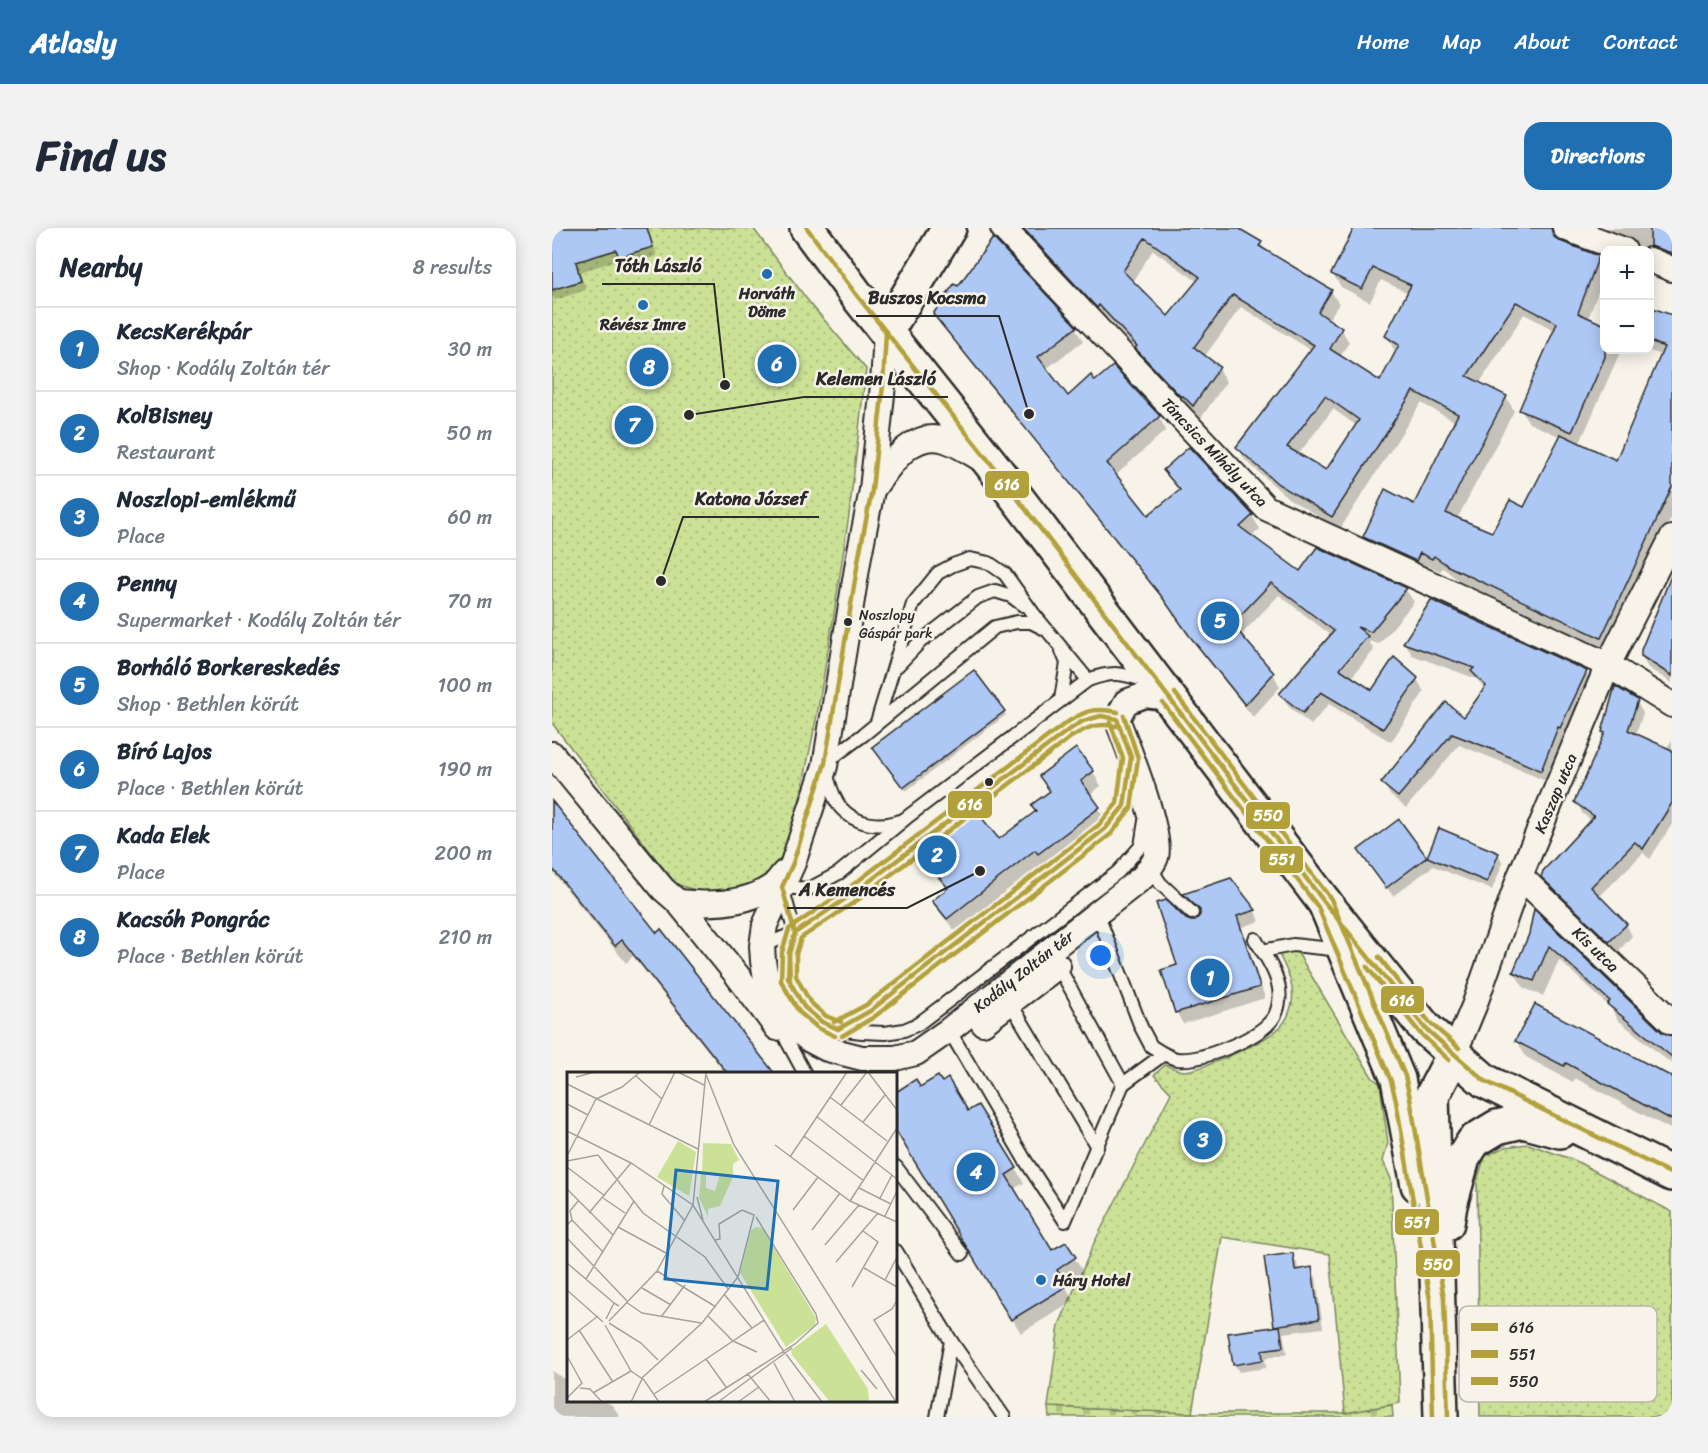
<!DOCTYPE html>
<meta charset="utf-8">
<style>
body{margin:0;font-family:Sriracha,sans-serif;background:#f2f2f3;color:#1f2937}
.controls{position:absolute;right:18px;top:18px;display:grid;overflow:hidden;border-radius:12px;box-shadow:0 3px 15px #0003}
.controls button{width:54px;height:54px;display:grid;place-items:center;padding:0;border:0;border-bottom:2px solid #e0e1e3;background:#fff;color:#1f2937;font:30px sans-serif}
.you{position:absolute;left:549px;top:728px;width:21px;height:21px;margin:-15px;border:4px solid #fff;border-radius:50%;background:#1a73e8;box-shadow:0 0 0 9px #1a73e833}
.badge{display:grid;place-items:center;width:39px;height:39px;border-radius:50%;background:#1f6fb2;color:#fff;font-size:20px;font-weight:700}
.pin{position:absolute;translate:-50% -50%;border:3px solid #fff;box-shadow:0 2px 6px #0006}
.list{margin:0;padding:0;list-style:none}
h2{display:flex;justify-content:space-between;align-items:center;height:78px;margin:0;padding:0 24px;font-size:26px}
h2 small{font-size:20px;font-weight:400;color:#747a83}
.list li{display:grid;grid-template-columns:39px 1fr auto;gap:18px;align-items:center;box-sizing:border-box;height:84px;padding:0 24px;border-top:2px solid #e0e1e3}
.list b{display:block;font-size:22px;white-space:nowrap}
.list p{margin:0;font-size:20px;white-space:nowrap;color:#747a83}
.list em{font-size:20px;font-style:normal;color:#747a83}
.map{position:relative;flex:none;width:1120px;height:1189px;overflow:hidden;border-radius:18px}
header{display:flex;align-items:center;gap:36px;box-sizing:border-box;height:84px;padding:0 30px;background:#1f6fb2;color:#fff}
header strong{font-size:28px}
nav{display:flex;gap:33px;margin-inline-start:auto;font-size:21px}
.intro{display:flex;align-items:center;justify-content:space-between;box-sizing:border-box;height:144px;padding:0 36px}
h1{margin:0;font-size:42px}
.button{padding:15px 27px;border-radius:18px;background:#1f6fb2;color:#fff;font-size:21px;font-weight:700}
main{display:flex;gap:36px;padding:0 36px}
aside{flex:1;background:#fff;border-radius:18px;box-shadow:0 3px 15px #0003}
.map>svg:first-child{display:block}
</style>
<header>
<strong>Atlasly</strong>
<nav><a>Home</a><a>Map</a><a>About</a><a>Contact</a></nav>
</header>
<div class="intro"><h1>Find us</h1><a class="button">Directions</a></div>
<main>
<aside>
<h2>Nearby<small>8 results</small></h2>
<ul class="list">
<li><span class="badge">1</span><div><b>KecsKerékpár</b><p>Shop · Kodály Zoltán tér</p></div><em>30 m</em></li>
<li><span class="badge">2</span><div><b>KolBisney</b><p>Restaurant</p></div><em>50 m</em></li>
<li><span class="badge">3</span><div><b>Noszlopi-emlékmű</b><p>Place</p></div><em>60 m</em></li>
<li><span class="badge">4</span><div><b>Penny</b><p>Supermarket · Kodály Zoltán tér</p></div><em>70 m</em></li>
<li><span class="badge">5</span><div><b>Borháló Borkereskedés</b><p>Shop · Bethlen körút</p></div><em>100 m</em></li>
<li><span class="badge">6</span><div><b>Bíró Lajos</b><p>Place · Bethlen körút</p></div><em>190 m</em></li>
<li><span class="badge">7</span><div><b>Kada Elek</b><p>Place</p></div><em>200 m</em></li>
<li><span class="badge">8</span><div><b>Kacsóh Pongrác</b><p>Place · Bethlen körút</p></div><em>210 m</em></li>
</ul>
</aside>
<div class="map">
<svg width="1120" height="1189" viewBox="0 0 1120 1189">
<defs>
<pattern id="cemetery-stones" width="16" height="16" patternUnits="userSpaceOnUse" patternTransform="scale(1.5)"><rect width="16" height="16" fill="#cbe196"/><path d="M2 7V4a2 2 0 0 1 4 0v3zM10 15v-3a2 2 0 0 1 4 0v3z" fill="#aec181"/></pattern>
<pattern id="park-dots" width="8" height="8" patternUnits="userSpaceOnUse" patternTransform="scale(1.5)"><rect width="8" height="8" fill="#cbe196"/><path d="M2 2h.1M6 6h.1" fill="none" stroke="#aec181" stroke-width="1.8" stroke-linecap="round"/></pattern>
</defs>
<rect width="100%" height="100%" fill="#f7f3e8"/>
<filter id="ink" filterUnits="userSpaceOnUse"><feTurbulence type="fractalNoise" baseFrequency=".0167" numOctaves="2"/><feDisplacementMap in="SourceGraphic" scale="12" xChannelSelector="R" yChannelSelector="G"/><feConvolveMatrix kernelMatrix="1 2 1 2 8 2 1 2 1" color-interpolation-filters="sRGB"/></filter>
<g filter="url(#ink)">
<path fill="url(#cemetery-stones)" stroke="#7b8660" stroke-width="1.5" d="M840 1177 841 1189H497L496 1179 640 1185H793Z"/>
<g fill="url(#park-dots)" stroke="#7b8660" stroke-width="1.5">
<path d="M0 0H201L257 74 314 141 297 287 282 386 265 487 238 620 220 647 187 660 157 666 123 656 0 495Z"/>
<path d="M741 717 820 849 828 856 836 915 831 933 839 951 848 1175 793 1185 778 1026 670 1009 640 1185 496 1179 507 1097 542 1015 619 865 602 847 613 837C618 839 625 842 631 843 649 843 715 813 727 800 731 797 736 789 737 785 747 761 734 740 723 719Z"/>
<path d="M976 916 1022 932 1120 984V1189H928L925 952 933 928 953 919Z"/>
</g>
<g fill="#0003" fill-rule="evenodd">
<path d="M0 0H96L105 28 73 38 69 31 28 44 34 62 3 72 0 67Z"/>
<path d="M466 0H683L709 15 714 25 779 63 787 76 776 92 789 101 797 114 788 129 829 156 846 124 842 122 835 108 856 65 829 52 818 74 789 59 781 46 803 0H1016L1007 8 1006 14 1052 31V66L1046 64 1036 91 1052 122H1069L1027 217 1065 234 1110 127 1095 122H1098V80L1120 89V288L1057 422 907 353 891 340 888 343 876 338 872 346 821 322 813 309 863 278 904 194 869 175 788 301 736 270 693 232 686 219 759 122 689 79 652 129 667 140 674 154 649 190 639 180 638 181 592 133 587 124 555 89 554 92ZM601 22 646 54 616 90 580 54ZM972 86 1004 103 969 182 977 195 1009 209 973 281 940 306 905 291 962 183 954 169 927 156ZM781 181 805 198 775 244 746 227Z"/>
<path d="M1028 0H1120V34L1098 22H1087Z"/>
<path d="M1098 54 1101 61 1098 71Z"/>
<path d="M383 86 523 100 531 113 494 141 515 170 543 155 607 189 614 202 563 248 596 290 628 264 613 242 637 221 700 288 708 301 699 309 748 346 766 321 854 362 862 374 827 416 817 413 822 422 799 450 821 464 865 451 872 464 839 514 777 476 759 497 737 479 729 466 780 408 727 367 688 408 721 445 728 459 701 489 646 420 620 382 391 99ZM814 407V412L784 448 782 446Z"/>
<path d="M1120 353V455L1096 440 1089 427Z"/>
<path d="M853 415 1034 444 1041 457 996 554 950 534 907 517 854 580 838 567 831 555 912 491 933 461 925 451 860 427Z"/>
<path d="M1084 473 1091 485 1084 507 1114 521 1120 512V596L1098 631 1091 625 1047 669 1074 696 1080 708 1065 725 998 661 991 648 1040 592 1031 586 1024 574 1053 507 1051 504Z"/>
<path d="M452 483 454 487 354 563 324 523Z"/>
<path d="M541 544 549 558 537 567 555 594 495 639 492 635 404 704 390 687 382 673 396 662 379 642 371 627 446 613 485 584 498 565 489 549Z"/>
<path d="M0 585 104 707 221 846H174L81 728 74 735 0 643Z"/>
<path d="M846 593 876 632 888 602 946 626 951 635 940 662 881 638 841 668 813 631Z"/>
<path d="M634 667 702 682 708 693 690 699 713 770 631 796 625 785 611 743 627 738 633 692 644 694 649 687 640 677Z"/>
<path d="M983 684 1109 805 1116 809H1120V836L1066 792 1059 780 1007 732 991 768 972 760 962 744 978 707Z"/>
<path d="M983 778 1120 850V902L1023 850 1021 854 974 829 965 813Z"/>
<path d="M368 861 415 885 464 941 472 955 461 961 500 1024 514 1016 531 1044 512 1056 522 1073 469 1105 344 901V863L345 865Z"/>
<path d="M740 1027 745 1035 746 1043 759 1041 764 1049 771 1100 731 1105 735 1126 713 1130 714 1140 687 1144 682 1136 725 1100 723 1097Z"/>
<path d="M0 1143 16 1153V1172H52L61 1178 68 1189H0Z"/>
</g>
<g fill="#aec8f6" stroke="#2b2b2b" stroke-width="1.5" fill-rule="evenodd">
<path d="M0 0H95L101 19 67 29 64 22 24 34 29 53 0 62Z"/>
<path d="M471 0H686L710 14 707 18 780 62 766 84 790 100 778 121 828 153 847 117 833 108 859 57 821 40 810 61 779 46 802 0H999L1002 9 1008 13 1047 28 1026 85 1053 97V129L1020 204 967 182 1005 95 964 74 915 148 955 168 912 248 894 285 940 304 958 272 972 279 1009 206 1064 232 1112 119 1098 113V79L1120 87V259L1049 410 898 339 882 328 880 331 868 325 864 333 811 309 833 261 862 276 906 186 861 163 780 289 726 256 684 219 762 117 681 67 642 119 668 139 641 178 631 168 629 169 583 120 585 118 547 77 545 80ZM593 10 648 49 616 88 571 43ZM773 168 807 192 774 242 735 219Z"/>
<path d="M1098 0H1120V25L1098 18Z"/>
<path d="M441 10 525 99 486 129 516 168 539 147 543 153 561 138 608 188 555 235 596 287 628 262 611 242 637 219 701 287 688 299 748 343 765 319 855 360 819 404 805 399 816 408 788 441 820 462 842 429 866 450 831 501 769 464 751 485 727 466 782 403 719 355 680 396 722 445 693 477 636 406 610 369 381 86 402 56 406 58Z"/>
<path d="M1119 348H1120V448L1089 428V422Z"/>
<path d="M879 372 1035 443 1008 500 1006 499 989 543 942 522 900 506 846 569 829 555 894 474 912 489 934 458 919 443 922 440 851 415Z"/>
<path d="M422 442 453 483 351 560 320 519Z"/>
<path d="M1063 458 1086 472 1076 502 1120 522V575L1091 621 1083 614 1039 659 1075 696 1057 714 989 649 991 643 1042 588 1022 574 1053 505 1050 504Z"/>
<path d="M524 520 542 543 529 553 548 579 486 626 483 622 395 691 380 673 396 660 369 627 425 584 447 611 484 583 479 577 498 563 487 548Z"/>
<path d="M0 573 105 705 109 701 223 846H176L70 712 63 718 0 640Z"/>
<path d="M847 591 875 629 834 660 806 622Z"/>
<path d="M887 600 947 625 935 654 875 629Z"/>
<path d="M679 650 704 682 685 688 708 759 623 785 609 742 625 737 604 675 614 672 634 691 639 693H643L648 687V682L631 666Z"/>
<path d="M982 681 1110 804 1120 808V829L1055 776 1058 773 997 718 982 753 961 744 977 706Z"/>
<path d="M983 776 1120 849V892L1014 835 1012 838 963 813Z"/>
<path d="M386 848 390 854 396 850 416 883 426 877 465 940 454 947 500 1022 514 1014 524 1029 505 1042 515 1058 459 1092 344 903V864L364 851 368 859Z"/>
<path d="M741 1025 743 1042 760 1039 767 1091 722 1098 712 1029Z"/>
<path d="M728 1098 731 1119 710 1122 711 1132 681 1137 676 1105Z"/>
</g>
<g fill="none" stroke-linecap="round" stroke-linejoin="round">
<defs>
<g id="lane">
<path d="M345 438 368 414 426 369 443 363 459 368 471 377"/>
<path d="M509 471 515 435 510 423"/>
<path d="M325 494 361 376 386 345 401 337 418 331 437 335 453 346 481 385 536 452"/>
<path d="M277 532 311 507 443 399 465 394H479L493 401"/>
<path d="M274 545C278 557 281 571 289 580 304 597 328 600 348 593"/>
<path d="M593 593 589 618 566 644 366 796 352 802 333 805 310 804 286 801 270 794 252 779 236 750 237 725 243 705 230 659 257 661 287 645 354 590 536 452C561 443 569 445 594 453"/>
<path d="M598 639 608 655 640 685"/>
<path d="M545 685 589 799 599 818 612 826"/>
<path d="M210 718 243 705 302 665 515 503 531 493 549 488 565 491"/>
<path d="M710 723 741 717 789 722"/>
<path d="M456 771 545 919"/>
<path d="M231 793 235 813 253 846"/>
<path d="M286 801 318 783 342 763 553 601 572 578 578 538"/>
<path d="M397 802 473 932 513 993 571 856 505 736"/>
<path d="M571 856 612 826C616 828 620 830 625 831 648 834 702 812 718 794 723 789 726 781 727 774 731 752 714 729 703 711"/>
<path d="M344 939 410 1026"/>
<path d="M344 1023 399 1113"/>
<path d="M385 1189 399 1113 452 1189"/>
</g>
<g id="street">
<path d="M451 0 714 280 1056 437 1120 477"/>
<path d="M1013 0 1072 22"/>
<path d="M1098 32 1120 41"/>
<path d="M334 104 331 157 320 262 307 328 273 538 241 635 213 697 210 718 211 733 214 750 231 789 256 811 275 821 310 830H343L364 825 397 802 591 649C595 643 602 636 604 629 611 606 575 517 565 491L574 474 593 467 617 470"/>
<path d="M320 262C337 239 359 201 393 212 406 216 419 225 431 232"/>
<path d="M0 526 111 661 126 674 185 747 225 800"/>
<path d="M968 648 1120 794"/>
<path d="M126 674C156 677 193 677 219 659 224 656 228 650 232 645"/>
<path d="M431 795 506 738"/>
<path d="M902 826 922 778 968 648 1056 437 1120 310"/>
</g>
<g id="secondary">
<path d="M255 0 303 65 440 237 773 675 873 800 902 826"/>
<path d="M334 104 397 0"/>
</g>
<g id="primary">
<path d="M773 675 846 851 866 957"/>
<path d="M895 995 898 977 911 930 922 913 945 899 971 893 1008 903"/>
<path d="M889 1189 880 868 902 826 933 853 1120 946"/>
</g>
</defs>
<use href="#lane" stroke="#2b2b2b" stroke-width="16"/>
<use href="#street" stroke="#2b2b2b" stroke-width="28"/>
<use href="#secondary" stroke="#2b2b2b" stroke-width="38"/>
<use href="#primary" stroke="#2b2b2b" stroke-width="38"/>
<use href="#lane" stroke="#f7f3e8" stroke-width="12"/>
<use href="#street" stroke="#f7f3e8" stroke-width="24"/>
<use href="#secondary" stroke="#f7f3e8" stroke-width="33"/>
<use href="#primary" stroke="#f7f3e8" stroke-width="33"/>
<defs>
<g id="bus-1">
<path d="M255 0 303 65 440 237 773 675 873 800 933 853 1120 946"/>
<path d="M238 752 237 725 243 705 302 665 515 503 531 493 549 488 565 491"/>
<path d="M286 801 270 794 252 779 236 750 237 725 243 705 230 659 241 635 273 535 307 328 320 262 331 157 334 104"/>
<path d="M286 801 318 783 553 601 572 578 579 529 565 491"/>
</g>
<g id="bus-2">
<path d="M611 475 766 679 839 853 844 873 878 1072 881 1189"/>
<path d="M815 739 868 805 897 832"/>
<path d="M289 794 274 788 258 774 244 748V726L249 710 307 671 519 509C536 499 544 495 564 498"/>
<path d="M290 808 322 789 559 606 579 580 586 530 572 488"/>
</g>
<g id="bus-3">
<path d="M623 465 779 671 853 848 858 870 892 1070 896 1189"/>
<path d="M827 729 878 795 907 820"/>
<path d="M282 794 314 777 548 596 565 575 571 530 558 494"/>
<path d="M283 808 266 800 247 784 229 753 230 724 237 701 298 659 511 497C532 483 541 479 566 484"/>
</g>
</defs>
<use href="#bus-1" stroke="#f7f3e8" stroke-width="9"/>
<use href="#bus-2" stroke="#f7f3e8" stroke-width="9"/>
<use href="#bus-3" stroke="#f7f3e8" stroke-width="9"/>
<use href="#bus-1" stroke="#b2a13b" stroke-width="4.5"/>
<use href="#bus-2" stroke="#b2a13b" stroke-width="4.5"/>
<use href="#bus-3" stroke="#b2a13b" stroke-width="4.5"/>
</g>
</g>
<g fill="#1f6fb2" stroke="#f7f3e8" stroke-width="2">
<circle cx="215" cy="46" r="6"/>
<circle cx="91" cy="77" r="6"/>
<circle cx="489" cy="1052" r="6"/>
</g>
<g fill="#2b2b2b" stroke="#f7f3e8" stroke-width="2">
<circle cx="296" cy="394" r="5"/>
<circle cx="437" cy="554" r="5"/>
</g>
<g text-anchor="middle" stroke-width="5" stroke-linejoin="round" paint-order="stroke">
<g font-size="14" fill="#2b2b2b" stroke="#f7f3e8" text-anchor="start">
<text x="307" y="392">Noszlopy<tspan x="307" dy="18">Gáspár park</tspan></text>
</g>
<g font-size="16" font-weight="bold" fill="#2b2b2b" stroke="#f7f3e8">
<text x="215" y="71">Horváth<tspan x="215" dy="18">Döme</tspan></text>
<text x="91" y="102">Révész Imre</text>
<text x="501" y="1058" text-anchor="start">Háry Hotel</text>
</g>
<g font-size="16" fill="#2b2b2b" stroke="#f7f3e8">
<text transform="translate(663 224) rotate(46)" y="6">Táncsics Mihály utca</text>
<text transform="translate(1003 565) rotate(-67)" y="6">Kaszap utca</text>
<text transform="translate(1044 721) rotate(44)" y="6">Kis utca</text>
<text transform="translate(471 743) rotate(-38)" y="6">Kodály Zoltán tér</text>
</g>
</g>
<g transform="translate(15 844)">
<rect width="330" height="330" fill="#f7f3e8"/>
<path d="M259 252 301 317 302 330H263L225 283 224 278Z" fill="#cbe196"/>
<path d="M136 71 164 72 172 88 166 92V105L135 102Z" fill="#cbe196"/>
<path d="M111 69 129 80 122 124 90 105ZM139 101V116L148 119 153 103 166 105 153 134 141 137V145L132 126 134 102ZM189 155 195 156 249 246 248 253 219 275 173 201 184 158Z" fill="#cbe196"/>
<path fill="none" stroke="#a5a39c" stroke-width="1.5" d="M111 0 137 13M138 0 167 73 329 330M301 0 330 38M69 4 95 27M9 5 28 0M0 12 131 77M263 25 320 69M29 27 55 15 73 0M0 32 21 43M274 33 300 0M249 44 330 107M296 50 318 23M82 53 108 0M0 59 64 91 126 133 139 0M237 64 297 109M208 73 283 129 330 150M31 83 76 141 138 185 161 217M0 84 29 27M223 85 280 0M0 89 31 83M0 95 38 124M97 114 95 122 118 149M292 116 324 132M0 117 46 163M130 125 136 148M36 126 58 141M313 126 325 103M283 129 330 56M226 138 251 105M22 141 64 91M318 144 330 119M5 148 36 180M0 153 5 148 3 139 12 128M51 155 99 181M245 158 273 121M0 166 60 229M258 173 292 133M269 190 311 141M0 191 47 231M297 196 330 215M90 199 149 235M19 207 67 129M318 208 330 185M285 215 311 170 296 159M75 216 104 233M0 218 36 250M157 222 185 256M330 228 325 237 307 248 330 285M59 230 75 241 134 251M141 244 166 269 190 280M94 245 118 213M39 247 47 231 52 234M42 249 90 199 126 133 213 274 255 330M42 251 74 271 91 288M38 253 64 299 77 308 92 330M12 258 46 310M0 268 31 244M0 284 15 311 0 326M139 287 159 315M207 291 228 330M294 298 310 317M180 301 204 330M13 316 23 317 35 330M26 321 64 299M87 322 197 248M64 330 76 305 135 251 171 205 187 143 175 138 152 152 153 167 148 168M137 330 228 272 251 251 249 242 189 145M151 330 225 276M171 330 192 315"/>
<path fill="#1f6fb2" fill-opacity="0.15" stroke="#1f6fb2" stroke-width="3" d="M109 98 211 109 200 217 98 207Z"/>
<rect width="330" height="330" fill="none" stroke="#2b2b2b" stroke-width="3"/>
</g>
<rect x="907" y="1078" width="198" height="96" rx="9" fill="#f7f3e8" stroke="#bab7af" stroke-width="1.5"/>
<rect x="919" y="1095" width="27" height="8" fill="#b2a13b"/>
<rect x="919" y="1122" width="27" height="8" fill="#b2a13b"/>
<rect x="919" y="1149" width="27" height="8" fill="#b2a13b"/>
<g font-size="16" fill="#2b2b2b">
<text x="957" y="1105">616</text>
<text x="957" y="1132">551</text>
<text x="957" y="1159">550</text>
</g>
<path fill="none" stroke="#2b2b2b" stroke-width="2" d="M173 157L162 56H50M477 186L447 88H304M137 187L252 169H396M109 353L131 289H267M428 643L355 680H235"/>
<g fill="#2b2b2b" stroke="#f7f3e8" stroke-width="2">
<circle cx="173" cy="157" r="6"/>
<circle cx="477" cy="186" r="6"/>
<circle cx="137" cy="187" r="6"/>
<circle cx="109" cy="353" r="6"/>
<circle cx="428" cy="643" r="6"/>
</g>
<g font-size="18" text-anchor="middle" font-weight="bold" fill="#2b2b2b" stroke="#f7f3e8" stroke-width="5" stroke-linejoin="round" paint-order="stroke">
<text x="106" y="44">Tóth László</text>
<text x="375" y="76">Buszos Kocsma</text>
<text x="324" y="157">Kelemen László</text>
<text x="199" y="277">Katona József</text>
<text x="295" y="668">A Kemencés</text>
</g>
<g stroke="#f7f3e8" stroke-width="2">
<rect x="432" y="242" width="46" height="29" rx="6" fill="#b2a13b"/>
<rect x="395" y="562" width="46" height="29" rx="6" fill="#b2a13b"/>
<rect x="693" y="573" width="46" height="29" rx="6" fill="#b2a13b"/>
<rect x="707" y="617" width="45" height="29" rx="6" fill="#b2a13b"/>
<rect x="828" y="757" width="45" height="29" rx="6" fill="#b2a13b"/>
<rect x="842" y="980" width="46" height="28" rx="6" fill="#b2a13b"/>
<rect x="863" y="1021" width="46" height="29" rx="6" fill="#b2a13b"/>
</g>
<g font-size="16" text-anchor="middle" font-weight="bold" fill="#fff">
<text x="455" y="262">616</text>
<text x="418" y="582">616</text>
<text x="716" y="593">550</text>
<text x="730" y="637">551</text>
<text x="850" y="778">616</text>
<text x="865" y="1000">551</text>
<text x="886" y="1042">550</text>
</g>
</svg>
<div class="controls">
<button>+</button>
<button>−</button>
</div>
<div class="you"></div>
<div class="pin badge" style="left:658px;top:750px">1</div>
<div class="pin badge" style="left:385px;top:627px">2</div>
<div class="pin badge" style="left:651px;top:912px">3</div>
<div class="pin badge" style="left:424px;top:944px">4</div>
<div class="pin badge" style="left:668px;top:393px">5</div>
<div class="pin badge" style="left:225px;top:136px">6</div>
<div class="pin badge" style="left:82px;top:197px">7</div>
<div class="pin badge" style="left:97px;top:139px">8</div>
</div>
</main>
